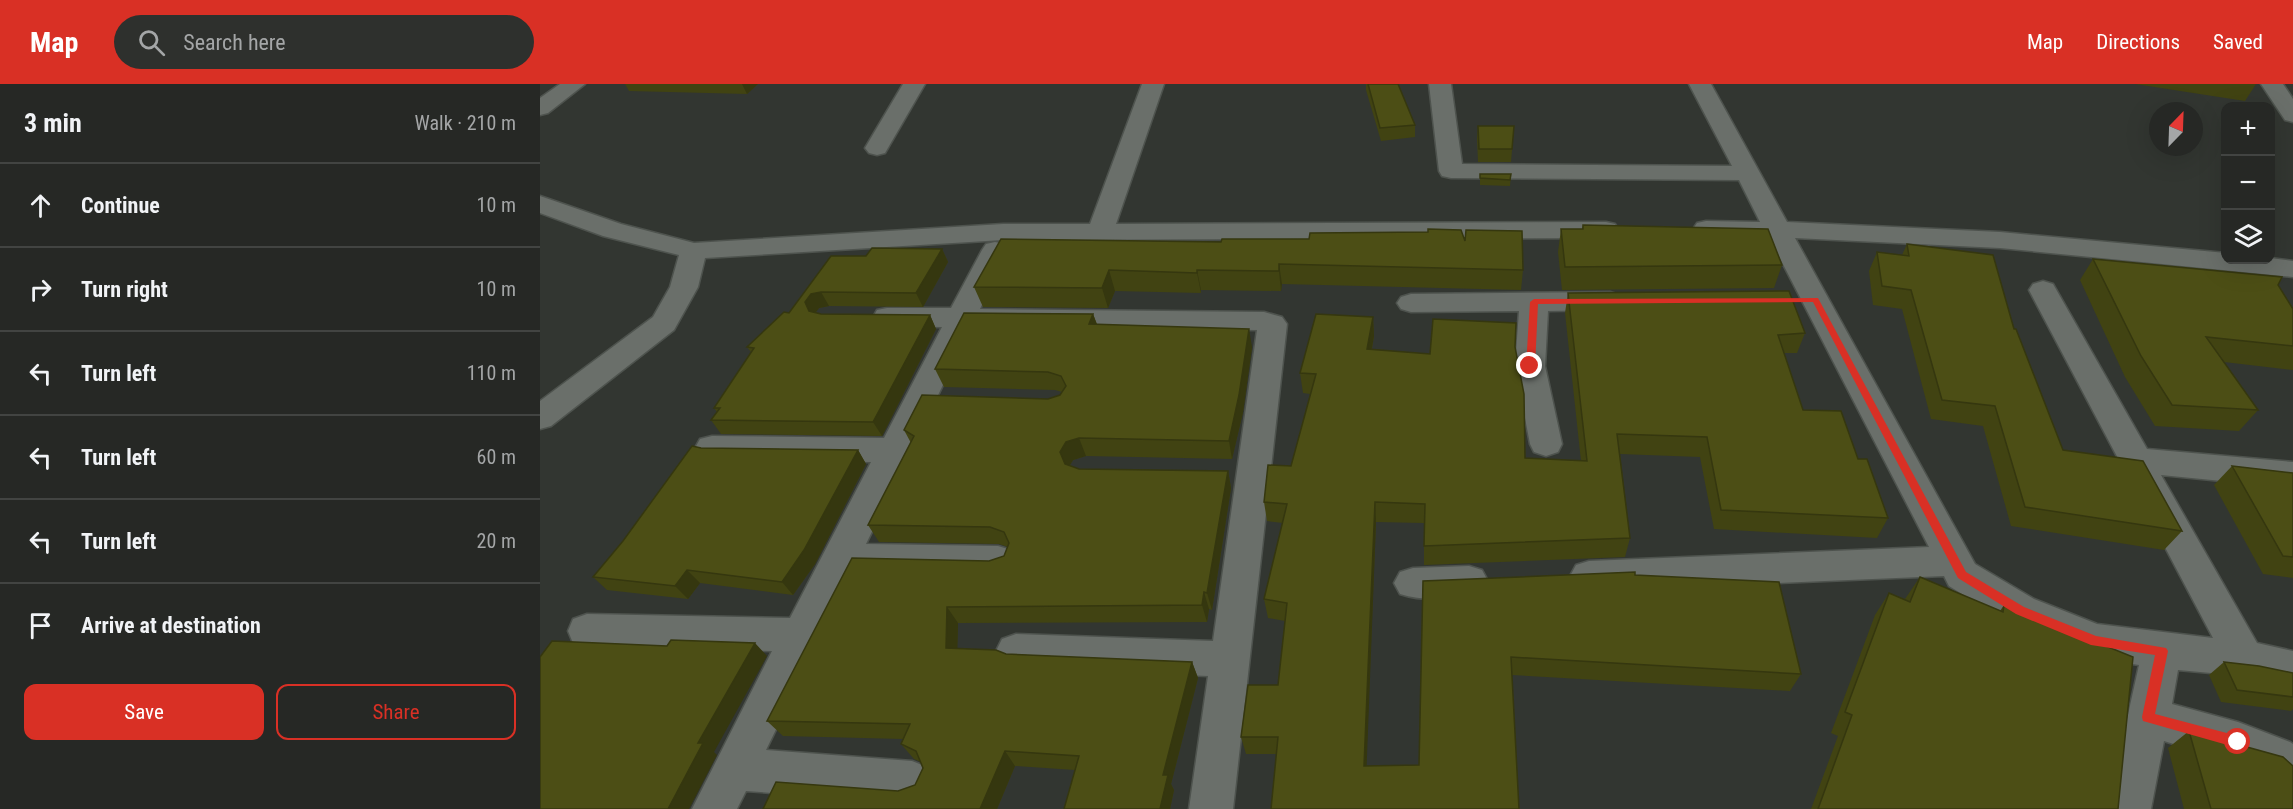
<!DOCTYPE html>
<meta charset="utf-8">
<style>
body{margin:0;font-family:"Roboto Condensed",sans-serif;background:#2e302d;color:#f1f3f6}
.controls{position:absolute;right:18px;top:18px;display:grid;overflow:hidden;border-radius:12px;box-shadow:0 6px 24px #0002}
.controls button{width:54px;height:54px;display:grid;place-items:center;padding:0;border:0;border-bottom:2px solid #424442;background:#262825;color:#f1f3f6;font:30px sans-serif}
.compass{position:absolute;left:1609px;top:18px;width:54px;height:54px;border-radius:50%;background:#262825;box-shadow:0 6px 24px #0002;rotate:23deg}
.stop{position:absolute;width:18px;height:18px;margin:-14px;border:4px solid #d93025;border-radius:50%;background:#fff}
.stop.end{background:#d93025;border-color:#fff;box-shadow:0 2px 6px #0008}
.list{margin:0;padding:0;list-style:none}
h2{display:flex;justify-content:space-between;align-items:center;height:78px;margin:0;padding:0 24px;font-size:26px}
h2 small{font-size:20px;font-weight:400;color:#a4a6a7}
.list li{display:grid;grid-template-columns:39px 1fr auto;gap:18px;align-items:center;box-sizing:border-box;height:84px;padding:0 24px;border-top:2px solid #424442}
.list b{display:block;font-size:22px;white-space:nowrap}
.list em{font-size:20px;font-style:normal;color:#a4a6a7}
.actions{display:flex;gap:12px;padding:18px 24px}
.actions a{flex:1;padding:14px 0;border:2px solid #d93025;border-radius:12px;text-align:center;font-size:21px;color:#d93025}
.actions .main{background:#d93025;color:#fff}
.icon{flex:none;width:33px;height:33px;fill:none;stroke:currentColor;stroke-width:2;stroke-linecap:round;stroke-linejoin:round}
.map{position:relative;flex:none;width:1753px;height:725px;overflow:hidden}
header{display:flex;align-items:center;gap:36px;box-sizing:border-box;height:84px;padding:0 30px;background:#d93025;color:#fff}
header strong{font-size:28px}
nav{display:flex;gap:33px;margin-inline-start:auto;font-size:21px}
.search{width:420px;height:54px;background:#2e302d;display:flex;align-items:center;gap:15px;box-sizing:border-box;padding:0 21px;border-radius:33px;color:#a4a6a7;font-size:22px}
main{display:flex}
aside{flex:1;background:#262825}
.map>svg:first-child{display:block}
</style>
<header>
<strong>Map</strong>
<div class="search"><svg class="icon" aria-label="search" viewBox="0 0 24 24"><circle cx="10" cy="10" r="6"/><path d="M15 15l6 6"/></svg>Search here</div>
<nav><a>Map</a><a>Directions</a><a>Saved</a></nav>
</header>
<main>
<aside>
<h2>3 min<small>Walk · 210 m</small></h2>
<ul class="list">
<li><svg class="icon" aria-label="ahead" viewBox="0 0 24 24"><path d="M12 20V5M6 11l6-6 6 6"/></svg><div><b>Continue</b></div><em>10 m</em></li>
<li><svg class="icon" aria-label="right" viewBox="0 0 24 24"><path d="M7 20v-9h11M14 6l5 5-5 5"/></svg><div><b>Turn right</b></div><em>10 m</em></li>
<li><svg class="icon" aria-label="left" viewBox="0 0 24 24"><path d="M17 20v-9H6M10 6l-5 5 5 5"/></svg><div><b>Turn left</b></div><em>110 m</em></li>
<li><svg class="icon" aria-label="left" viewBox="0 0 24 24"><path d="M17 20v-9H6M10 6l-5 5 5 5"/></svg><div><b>Turn left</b></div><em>60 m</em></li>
<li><svg class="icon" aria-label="left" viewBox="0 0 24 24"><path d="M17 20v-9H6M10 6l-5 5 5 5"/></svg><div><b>Turn left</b></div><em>20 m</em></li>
<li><svg class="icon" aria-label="arrive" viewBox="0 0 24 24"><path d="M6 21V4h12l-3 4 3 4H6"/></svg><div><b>Arrive at destination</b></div></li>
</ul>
<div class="actions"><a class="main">Save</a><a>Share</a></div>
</aside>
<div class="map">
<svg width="1753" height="725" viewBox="0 0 1753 725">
<rect width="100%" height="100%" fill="#323631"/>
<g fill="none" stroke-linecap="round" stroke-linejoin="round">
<defs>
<g id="minor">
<path d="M20 0H45L8 29 0 31V14Z"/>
<path d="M363 0H385L345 69 337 71 329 69 325 64Z"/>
<path d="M602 0H624L576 140 1066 138 1075 140 1079 146 1075 152 1066 154 463 156 165 174 158 203 134 246 11 342 0 345V317L113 233 130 203 139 171 63 152 0 129V112L81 140 154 159 463 140H550Z"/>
<path d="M889 0H911L922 80 1192 82 1149 0H1171L1247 138 1460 148 1686 169V176L1730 174 1753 177V193L1460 164 1255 154 1435 480 1494 515 1557 540 1673 554 1489 206 1493 200 1503 197 1513 200 1607 365 1753 378V404L1621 391 1717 559 1753 567V603L1704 592 1638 586 1632 620 1698 638 1750 658 1753 660V711L1738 705 1720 687 1624 657 1611 725H1567L1599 581 1555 574 1541 569 1466 537 1409 502 1404 492 1049 507 1036 503 1030 492 1036 481 1049 477 1389 463 1229 153H1166L1157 151 1153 145 1157 139 1166 137 1220 138 1199 96 911 94 902 92 899 87Z"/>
<path d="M1721 0H1743L1753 15V38L1745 36Z"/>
<path d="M455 158 464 160 468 166 440 225 724 228 742 233 747 240 693 725H649L668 592 476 584 462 579 456 567 462 555 476 550 673 557 717 246 431 243 326 460 458 462 471 466 476 477 471 488 458 492 312 489 226 666 372 677 387 683 394 698 387 713 372 719 206 707 197 725H152L232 567 47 564 33 559 28 547 33 535 47 530 250 534 331 378 172 376 160 373 155 364 160 355 172 352 344 354 402 243 347 242 337 240 333 233 337 226 347 224H411L442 166 446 160Z"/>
<path d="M1070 208 1080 211 1084 217 1080 223 1070 226 1008 227 1005 282 1022 360 1018 368 1006 372 994 368 990 360 975 282 979 227 871 228 861 225 857 219 861 213 871 210Z"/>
<path d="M929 482 942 486 948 497 942 508C918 516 884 518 860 510L854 499 860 488 873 484Z"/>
</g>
</defs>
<use href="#minor" stroke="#4e534e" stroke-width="3"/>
<use href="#minor" fill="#6a6f6a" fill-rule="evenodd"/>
</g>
<g fill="#414312">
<path d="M85 0H218L207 10 89 7Z"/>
<path d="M826 0H858L875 41V53L841 57 826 6Z"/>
<path d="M1595 0H1716L1705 17Z"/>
<path d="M938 42H974L971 78H938L937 55Z"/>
<path d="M940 90H971L970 102 940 101Z"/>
<path d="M1043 141 1242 181 1234 204 1022 206 1018 168 1021 145H1042Z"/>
<path d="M888 148 925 157 983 186 981 206 742 200 741 207 661 206V209L575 207 568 224 443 223 434 203 681 158 769 155Z"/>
<path d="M1367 160 1474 245 1523 366 1642 447 1624 466 1471 442 1443 342 1391 335 1362 225 1333 221 1329 187 1337 168 1362 171Z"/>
<path d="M402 165 408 178 383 223 289 222 279 224 275 229 281 230 390 231 396 245 342 352 181 350 171 336 177 328 174 324 211 268 207 263 249 229 326 172Z"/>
<path d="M1553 175 1738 201 1753 225V286L1684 278 1718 326 1699 347 1615 342 1585 293 1540 196Z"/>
<path d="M1028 209 1265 249 1257 269H1244L1263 326 1318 375 1348 434 1337 454 1174 445 1160 373 1080 370 1090 454 1085 473 884 481V439L836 438 826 682 879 681 883 497 1095 491 1261 590 1250 607 972 591 979 725 736 670H706L701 653 738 601 745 537 728 534 724 515 743 439 727 437 724 418 751 382 770 310 763 309 760 289 833 233 834 252 832 265 890 270 975 263 985 374 1041 377 1025 229Z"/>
<path d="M553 230 557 240 712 263 703 328 692 375 546 372 533 376 530 381 539 385 688 387 691 404 672 526 669 525 667 538 418 539 417 564 466 570 652 578 658 594 631 700 634 706 630 725H524L535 686 475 682 457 725H223L358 707 375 701 383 684 381 678 374 675 361 660 363 655 243 652 227 637 449 477 464 472 468 463 459 460 339 458 328 441 371 359 364 346 508 315 520 311 522 308 515 306 404 303 395 285Z"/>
<path d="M161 364 318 366 326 380 275 480 253 511 160 499 148 515 67 506 53 493Z"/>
<path d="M1692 382 1753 389V494L1723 490 1674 401Z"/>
<path d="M1380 493 1460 527 1464 521 1578 725H1271L1298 652 1291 649 1335 531 1349 509 1365 515Z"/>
<path d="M1684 578 1753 589V625L1751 627 1681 618 1669 591Z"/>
<path d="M1649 647 1753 725H1644L1628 664Z"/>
</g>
<g fill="#35370f">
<path d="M202 0H218L207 10Z"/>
<path d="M402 165 408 178 383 223 376 209Z"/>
<path d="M739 180 742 200 741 207 739 187Z"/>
<path d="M569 186 575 207 568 224 562 204Z"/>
<path d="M657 186 661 206V209L657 189Z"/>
<path d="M281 208 289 222 279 224 273 232 269 227 265 218 271 210Z"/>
<path d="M553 230 559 247 549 240Z"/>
<path d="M390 231 396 245 342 352 333 338Z"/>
<path d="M833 233 834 252 828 285 827 265Z"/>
<path d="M709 245 712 263 703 328 692 375 689 357Z"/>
<path d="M539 354 546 372 533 376 527 386 520 368 526 358Z"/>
<path d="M318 366 326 380 275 480 253 511 242 498Z"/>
<path d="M688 387 691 404 672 526 667 509Z"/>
<path d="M835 418 836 438 826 698 824 682Z"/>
<path d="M147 486 160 499 148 515 135 502Z"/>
<path d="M664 508 669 525 667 538 662 521Z"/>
<path d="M407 523 418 539 417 580 406 564Z"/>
<path d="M215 559 227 572 174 668 177 671 149 725H128L158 659Z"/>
<path d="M652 578 658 594 631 700 634 706 630 725H620L623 691Z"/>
<path d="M465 667 475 682 457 725H440Z"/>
</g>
<g fill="#4c4e15" stroke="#35370f" stroke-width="1.5">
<path d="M828 0H858L875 41 840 44Z"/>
<path d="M938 42H974L972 65H939Z"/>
<path d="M940 90H971L970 96 940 94Z"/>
<path d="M1043 141 1228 145 1242 181 1025 183 1021 145H1043Z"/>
<path d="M888 145 921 146 925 157 926 146 982 147 983 186 739 180V187L657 186V189L569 186 562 204 434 203 461 155 681 158 682 155H769L770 149 888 148Z"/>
<path d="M1367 160 1453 171 1474 245H1476L1523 366 1603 377 1642 447 1485 423 1455 322 1402 316 1371 206 1342 202 1337 168 1369 172Z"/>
<path d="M332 164 402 165 376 209 281 208 271 210 265 218 269 227 281 230 390 231 333 338 171 336 180 324H174L214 264 207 263 244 228 249 229 291 172H326Z"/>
<path d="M1553 175 1742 193 1738 201 1753 225V262L1666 253 1718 326 1632 321 1601 272Z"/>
<path d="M1249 207 1265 249 1238 251 1263 326 1301 327 1318 375H1327L1348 434 1181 426 1167 353 1077 350 1090 454 884 462 885 420 835 418 824 682 879 681 883 497 1095 488V491L1239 498 1261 590 971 573 979 725H731L738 653H701L708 601H738L747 519 724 515 747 420 724 418 728 381 751 382 776 290 760 289 776 230 833 233 827 265 890 270 893 235 976 239 975 263 984 310 985 374 1047 377 1028 209Z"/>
<path d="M424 229 553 230 549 240 709 245 699 311 689 357 539 354 526 358 520 368 525 380 539 385 688 387 667 509 664 508 662 521 407 523 406 564 456 566 466 570 652 578 623 691H628L620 725H524L539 672 465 667 440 725H223L236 698 358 707 375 701 383 684 376 667 361 660 370 640 227 637 312 474 449 477 464 472 469 459 464 448 450 443 328 441 374 352 364 346 382 311 508 315 520 311 526 302 521 292 508 288 395 285Z"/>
<path d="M152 362 161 364 318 366 264 466 242 498 147 486 135 502 53 493 83 457Z"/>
<path d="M1692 382 1753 389V473L1743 472Z"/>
<path d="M1380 493 1463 528 1464 521 1593 573 1578 725H1278L1312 631 1305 628 1349 509 1370 518Z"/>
<path d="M131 556 215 559 158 659H163L128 725H0V573L12 557 127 562Z"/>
<path d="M1684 578 1719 582 1753 589V613L1697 606Z"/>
<path d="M1649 647 1743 673 1753 682V725H1671Z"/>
</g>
<path fill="#d93025" d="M1278 214 1426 488 1484 523 1556 552 1626 564 1628 567 1615 630 1698 652 1703 654 1705 658 1703 663 1698 664 1603 637 1602 633 1615 571 1551 561 1476 530 1418 494 1273 218 998 220 995 282 990 285 986 282 990 218 994 215Z"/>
</svg>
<div class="controls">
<button>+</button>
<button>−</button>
<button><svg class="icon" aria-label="layers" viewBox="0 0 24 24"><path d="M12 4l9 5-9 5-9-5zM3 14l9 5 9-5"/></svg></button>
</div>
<svg class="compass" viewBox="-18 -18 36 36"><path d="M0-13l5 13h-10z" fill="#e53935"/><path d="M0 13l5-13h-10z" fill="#a4a6a7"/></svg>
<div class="stop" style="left:1698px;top:658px"></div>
<div class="stop end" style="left:990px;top:282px"></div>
</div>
</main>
